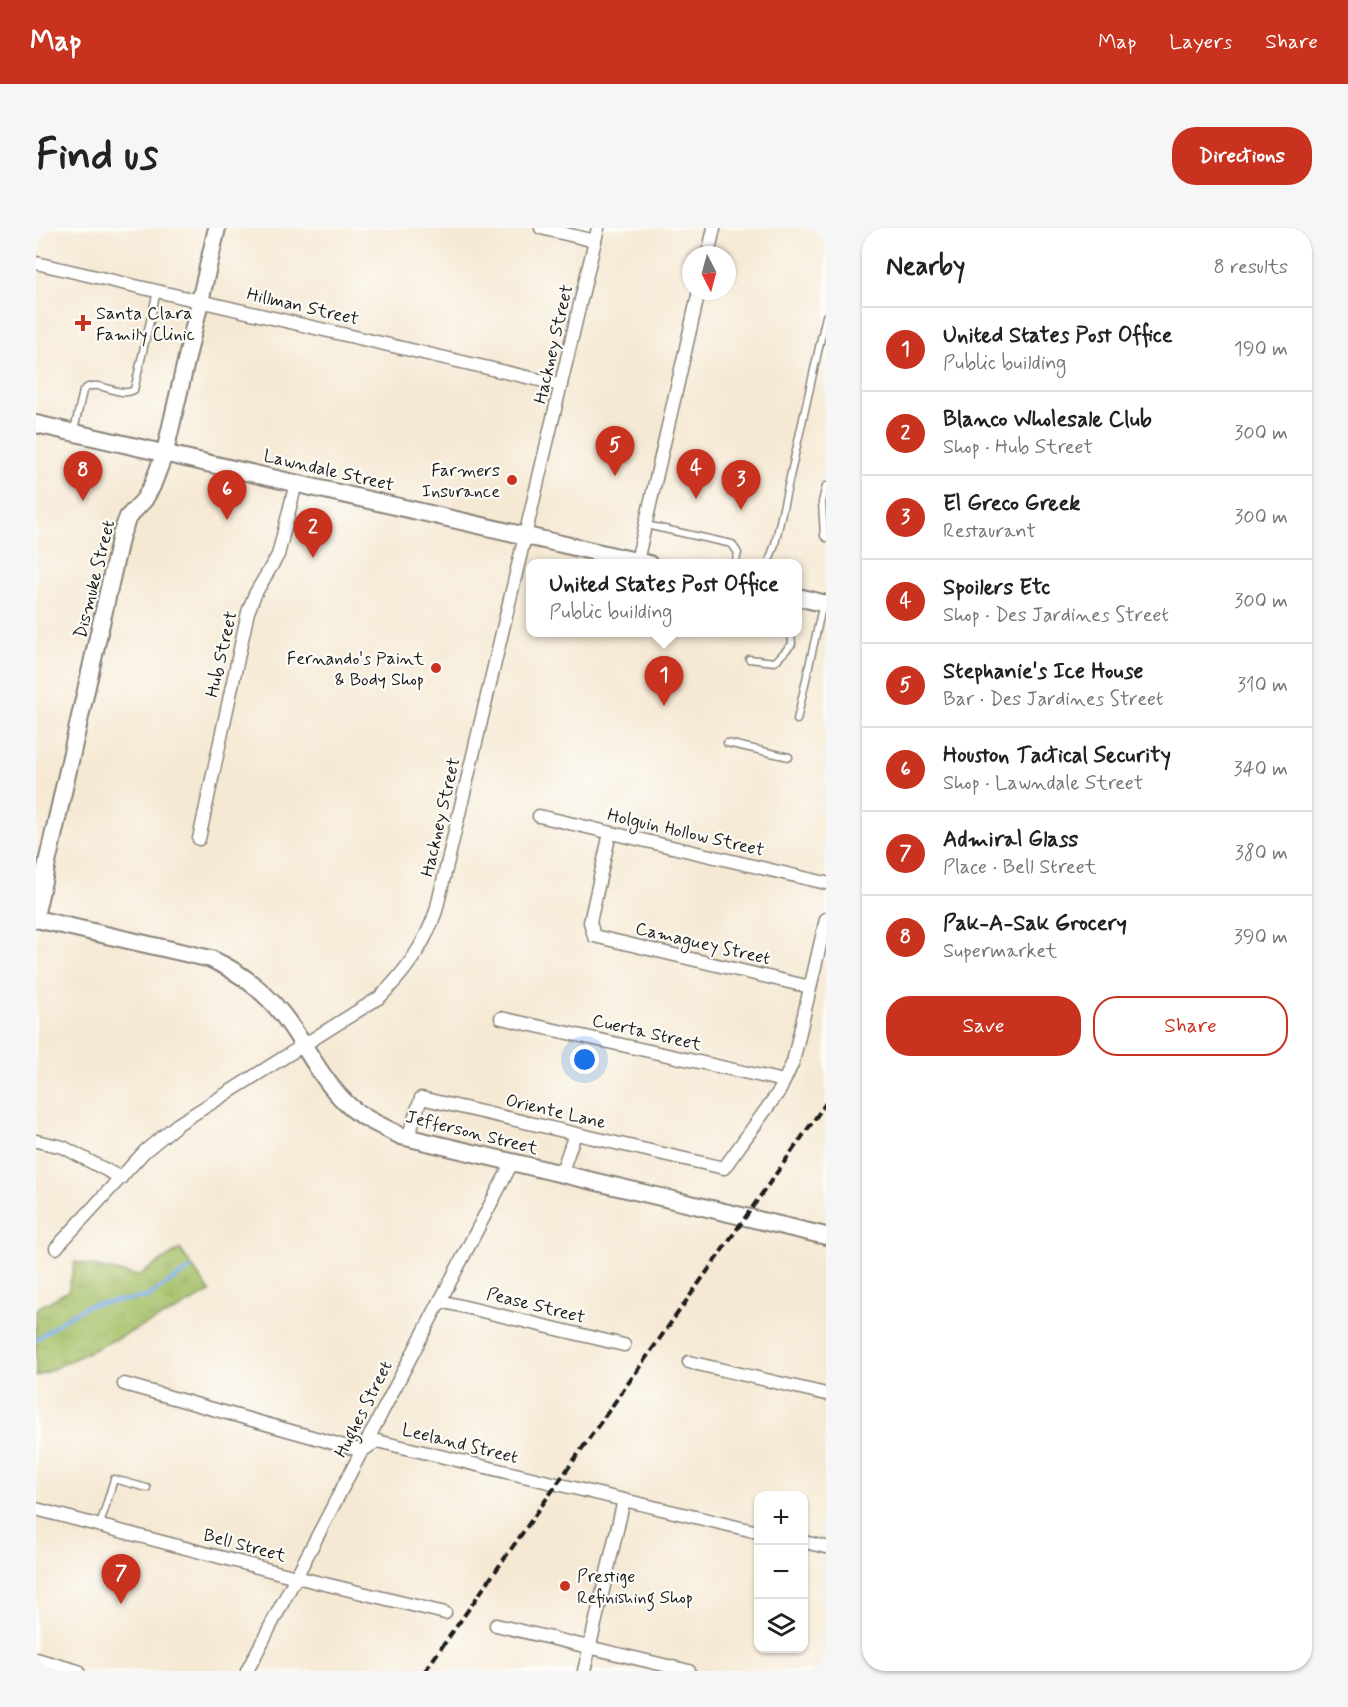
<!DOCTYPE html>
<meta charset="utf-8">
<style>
body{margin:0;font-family:Mynerve,sans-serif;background:#f6f6f6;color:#222}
.controls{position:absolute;right:18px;bottom:18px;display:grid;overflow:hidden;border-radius:12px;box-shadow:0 2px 4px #0004}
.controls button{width:54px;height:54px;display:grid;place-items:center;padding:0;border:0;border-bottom:2px solid #e0e0e0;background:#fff;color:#222;font:30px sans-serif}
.compass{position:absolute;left:646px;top:18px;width:54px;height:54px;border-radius:50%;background:#fff;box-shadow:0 2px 4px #0004;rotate:174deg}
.you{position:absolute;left:549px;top:832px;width:21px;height:21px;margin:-15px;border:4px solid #fff;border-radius:50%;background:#1a73e8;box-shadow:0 0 0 9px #1a73e833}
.badge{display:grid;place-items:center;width:39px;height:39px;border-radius:50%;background:#c8321e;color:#fff;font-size:20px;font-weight:700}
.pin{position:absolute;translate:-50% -50px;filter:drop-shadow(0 2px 3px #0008)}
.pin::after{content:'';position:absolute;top:32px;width:21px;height:18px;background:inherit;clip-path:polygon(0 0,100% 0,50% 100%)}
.popup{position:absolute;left:490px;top:331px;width:276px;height:78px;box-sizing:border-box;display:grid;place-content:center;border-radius:12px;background:#fff;filter:drop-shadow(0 2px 4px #0005);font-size:20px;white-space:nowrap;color:#767676}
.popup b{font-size:22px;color:#222}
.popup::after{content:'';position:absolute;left:50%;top:100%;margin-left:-12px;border:12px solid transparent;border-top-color:#fff}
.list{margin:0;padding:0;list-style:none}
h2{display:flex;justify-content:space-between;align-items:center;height:78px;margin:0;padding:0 24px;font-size:26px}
h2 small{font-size:20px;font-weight:400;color:#767676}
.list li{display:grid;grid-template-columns:39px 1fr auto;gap:18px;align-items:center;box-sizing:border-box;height:84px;padding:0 24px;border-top:2px solid #e0e0e0}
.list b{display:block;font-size:22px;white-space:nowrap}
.list p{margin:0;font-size:20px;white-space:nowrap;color:#767676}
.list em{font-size:20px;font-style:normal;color:#767676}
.actions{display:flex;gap:12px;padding:18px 24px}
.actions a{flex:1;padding:14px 0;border:2px solid #c8321e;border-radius:24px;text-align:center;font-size:21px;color:#c8321e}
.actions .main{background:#c8321e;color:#fff}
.icon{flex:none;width:33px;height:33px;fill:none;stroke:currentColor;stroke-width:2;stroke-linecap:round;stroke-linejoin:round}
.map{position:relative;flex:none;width:790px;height:1443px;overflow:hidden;border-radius:24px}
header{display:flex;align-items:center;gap:36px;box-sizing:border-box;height:84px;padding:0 30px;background:#c8321e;color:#fff}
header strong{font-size:28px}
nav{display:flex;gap:33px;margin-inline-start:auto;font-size:21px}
.intro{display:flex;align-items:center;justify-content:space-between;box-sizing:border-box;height:144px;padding:0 36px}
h1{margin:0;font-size:42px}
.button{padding:15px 27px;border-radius:24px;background:#c8321e;color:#fff;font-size:21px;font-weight:700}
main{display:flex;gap:36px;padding:0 36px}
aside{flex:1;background:#fff;border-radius:24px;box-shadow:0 2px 4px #0004}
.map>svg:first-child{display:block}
</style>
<header>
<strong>Map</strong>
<nav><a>Map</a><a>Layers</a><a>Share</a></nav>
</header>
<div class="intro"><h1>Find us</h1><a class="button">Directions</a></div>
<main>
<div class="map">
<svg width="790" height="1443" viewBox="0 0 790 1443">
<defs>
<pattern id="grass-tufts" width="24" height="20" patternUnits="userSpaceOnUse" patternTransform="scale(1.5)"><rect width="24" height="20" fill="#a5c067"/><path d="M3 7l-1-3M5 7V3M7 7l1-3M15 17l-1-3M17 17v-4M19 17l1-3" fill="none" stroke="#8da459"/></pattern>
</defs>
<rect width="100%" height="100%" fill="#fdfcf7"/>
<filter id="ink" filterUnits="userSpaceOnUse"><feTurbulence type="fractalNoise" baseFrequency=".0167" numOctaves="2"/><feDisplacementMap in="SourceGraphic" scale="12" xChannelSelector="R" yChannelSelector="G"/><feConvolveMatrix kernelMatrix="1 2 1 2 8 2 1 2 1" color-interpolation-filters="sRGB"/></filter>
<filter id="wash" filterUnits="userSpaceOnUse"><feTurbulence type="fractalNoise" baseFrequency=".008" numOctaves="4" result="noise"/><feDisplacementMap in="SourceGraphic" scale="24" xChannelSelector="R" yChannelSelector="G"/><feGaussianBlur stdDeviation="1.35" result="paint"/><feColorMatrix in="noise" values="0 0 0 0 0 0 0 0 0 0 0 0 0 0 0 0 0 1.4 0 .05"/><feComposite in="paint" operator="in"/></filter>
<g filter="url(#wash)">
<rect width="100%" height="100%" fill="#f6e9d4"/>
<path fill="url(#grass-tufts)" stroke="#606e42" stroke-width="1.5" d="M144 1021 174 1064 141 1082 0 1149V1081L32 1063 39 1034 102 1048Z"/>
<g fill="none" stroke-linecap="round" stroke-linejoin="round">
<path stroke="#7dade8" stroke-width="4" d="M0 1112 31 1089 53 1077 111 1069 154 1041"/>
</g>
</g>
<g filter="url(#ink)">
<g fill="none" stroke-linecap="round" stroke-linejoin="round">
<defs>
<g id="lane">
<path d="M38 202 47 163C60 148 82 171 98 162L121 63"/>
<path d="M790 258 786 274 788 308 790 310"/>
<path d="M610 297 696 316 702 325 699 336"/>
<path d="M732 336 739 316 790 88"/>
<path d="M713 431 739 434 756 416 755 404"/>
<path d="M761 492 787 375"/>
<path d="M691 515 753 529"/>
<path d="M64 1297 78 1251 111 1260"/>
</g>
<g id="street">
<path d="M505 0 559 13"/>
<path d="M672 27 678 0"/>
<path d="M0 35 525 157"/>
<path d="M601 333 663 63"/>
<path d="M503 588 790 655"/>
<path d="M574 605 554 694 558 708 774 759"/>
<path d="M163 611 212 384 219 366 242 327 260 255"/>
<path d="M465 790 748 853"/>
<path d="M372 909 385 870 688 940 744 862 757 834 790 691"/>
<path d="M0 913 27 919 85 950"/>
<path d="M525 946 539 906"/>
<path d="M20 1020 109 923 142 896 344 769C370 743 388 718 400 683L562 0"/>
<path d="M404 1073 588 1117"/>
<path d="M653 1134 790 1166"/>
<path d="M88 1156 326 1223 341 1213 722 1304"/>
<path d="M0 1281 260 1349 409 1385"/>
<path d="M768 1314 790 1319"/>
<path d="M460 1397 653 1443"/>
<path d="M0 1431 42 1443"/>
<path d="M211 1443 476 935"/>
<path d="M548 1443 588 1272"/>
</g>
<g id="secondary">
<path d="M0 196 613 336"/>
<path d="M762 369 790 376"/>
<path d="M0 684 85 307 92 289 108 272 116 258 129 224 181 0"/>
<path d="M0 691 175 731C202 743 227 762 246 786 269 815 283 849 310 875 325 890 346 898 365 908L790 1008"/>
</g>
</defs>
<use href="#lane" stroke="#898278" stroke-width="9"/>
<use href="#street" stroke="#898278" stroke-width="15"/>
<use href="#secondary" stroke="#898278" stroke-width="20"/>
<use href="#lane" stroke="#fff" stroke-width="6"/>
<use href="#street" stroke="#fff" stroke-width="12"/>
<use href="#secondary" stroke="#fff" stroke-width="16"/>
<path stroke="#1c1c1c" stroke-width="4" stroke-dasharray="9 4.5" stroke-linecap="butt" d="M389 1443 790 875"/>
</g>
</g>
<g fill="#c8321e" stroke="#fdfcf7" stroke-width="2">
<path d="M44 86h6v6h6v6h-6v6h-6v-6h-6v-6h6z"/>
<circle cx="476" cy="252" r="6"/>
<circle cx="400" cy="440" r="6"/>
<circle cx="529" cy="1358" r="6"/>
</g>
<g text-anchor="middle" stroke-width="4.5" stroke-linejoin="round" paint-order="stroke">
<g font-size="18" fill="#1c1c1c" stroke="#fdfcf7">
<text transform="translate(267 78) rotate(13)" y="6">Hillman Street</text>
<text transform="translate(517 116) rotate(-77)" y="6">Hackney Street</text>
<text transform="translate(293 242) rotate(13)" y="6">Lawndale Street</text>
<text transform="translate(58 351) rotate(-76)" y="6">Dismuke Street</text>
<text transform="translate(185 426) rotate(-77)" y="6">Hub Street</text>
<text transform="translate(404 589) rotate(-77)" y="6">Hackney Street</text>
<text transform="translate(650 604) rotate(13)" y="6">Holguin Hollow Street</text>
<text transform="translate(667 715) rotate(13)" y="6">Camaguey Street</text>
<text transform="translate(611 804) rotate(13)" y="6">Cuerta Street</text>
<text transform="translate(520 883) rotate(13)" y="6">Oriente Lane</text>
<text transform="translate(436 904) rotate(14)" y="6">Jefferson Street</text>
<text transform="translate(500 1077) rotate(14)" y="6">Pease Street</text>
<text transform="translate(327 1181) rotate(-63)" y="6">Hughes Street</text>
<text transform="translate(424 1215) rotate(14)" y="6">Leeland Street</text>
<text transform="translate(209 1317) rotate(15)" y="6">Bell Street</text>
</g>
<g font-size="18" fill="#1c1c1c" stroke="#fdfcf7" text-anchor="start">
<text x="60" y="91">Santa Clara<tspan x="60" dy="21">Family Clinic</tspan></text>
<text x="464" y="248" text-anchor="end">Farmers<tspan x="464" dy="21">Insurance</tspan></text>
<text x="388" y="436" text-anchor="end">Fernando's Paint<tspan x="388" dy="21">&amp; Body Shop</tspan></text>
<text x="541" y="1354">Prestige<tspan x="541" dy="21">Refinishing Shop</tspan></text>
</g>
</g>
</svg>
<div class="controls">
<button>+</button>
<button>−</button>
<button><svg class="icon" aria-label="layers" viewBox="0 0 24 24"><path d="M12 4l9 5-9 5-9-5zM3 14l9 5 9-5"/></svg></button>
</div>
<svg class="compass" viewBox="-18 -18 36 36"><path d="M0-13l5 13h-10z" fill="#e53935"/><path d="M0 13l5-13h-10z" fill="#767676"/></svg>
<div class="you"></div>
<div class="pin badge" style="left:628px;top:478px">1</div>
<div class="popup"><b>United States Post Office</b>Public building</div>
<div class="pin badge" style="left:277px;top:330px">2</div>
<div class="pin badge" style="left:705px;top:282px">3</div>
<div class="pin badge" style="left:660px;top:271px">4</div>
<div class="pin badge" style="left:579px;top:248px">5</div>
<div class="pin badge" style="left:191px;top:292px">6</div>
<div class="pin badge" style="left:85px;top:1376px">7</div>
<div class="pin badge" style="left:47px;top:273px">8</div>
</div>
<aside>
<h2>Nearby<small>8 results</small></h2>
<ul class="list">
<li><span class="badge">1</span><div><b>United States Post Office</b><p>Public building</p></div><em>190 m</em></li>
<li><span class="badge">2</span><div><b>Blanco Wholesale Club</b><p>Shop · Hub Street</p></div><em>300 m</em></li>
<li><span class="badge">3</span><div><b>El Greco Greek</b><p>Restaurant</p></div><em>300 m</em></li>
<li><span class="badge">4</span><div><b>Spoilers Etc</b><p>Shop · Des Jardines Street</p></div><em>300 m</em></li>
<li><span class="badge">5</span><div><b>Stephanie's Ice House</b><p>Bar · Des Jardines Street</p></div><em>310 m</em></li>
<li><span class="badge">6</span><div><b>Houston Tactical Security</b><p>Shop · Lawndale Street</p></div><em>340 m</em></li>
<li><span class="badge">7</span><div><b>Admiral Glass</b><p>Place · Bell Street</p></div><em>380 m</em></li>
<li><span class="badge">8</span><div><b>Pak-A-Sak Grocery</b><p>Supermarket</p></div><em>390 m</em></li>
</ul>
<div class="actions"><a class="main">Save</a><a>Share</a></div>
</aside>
</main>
